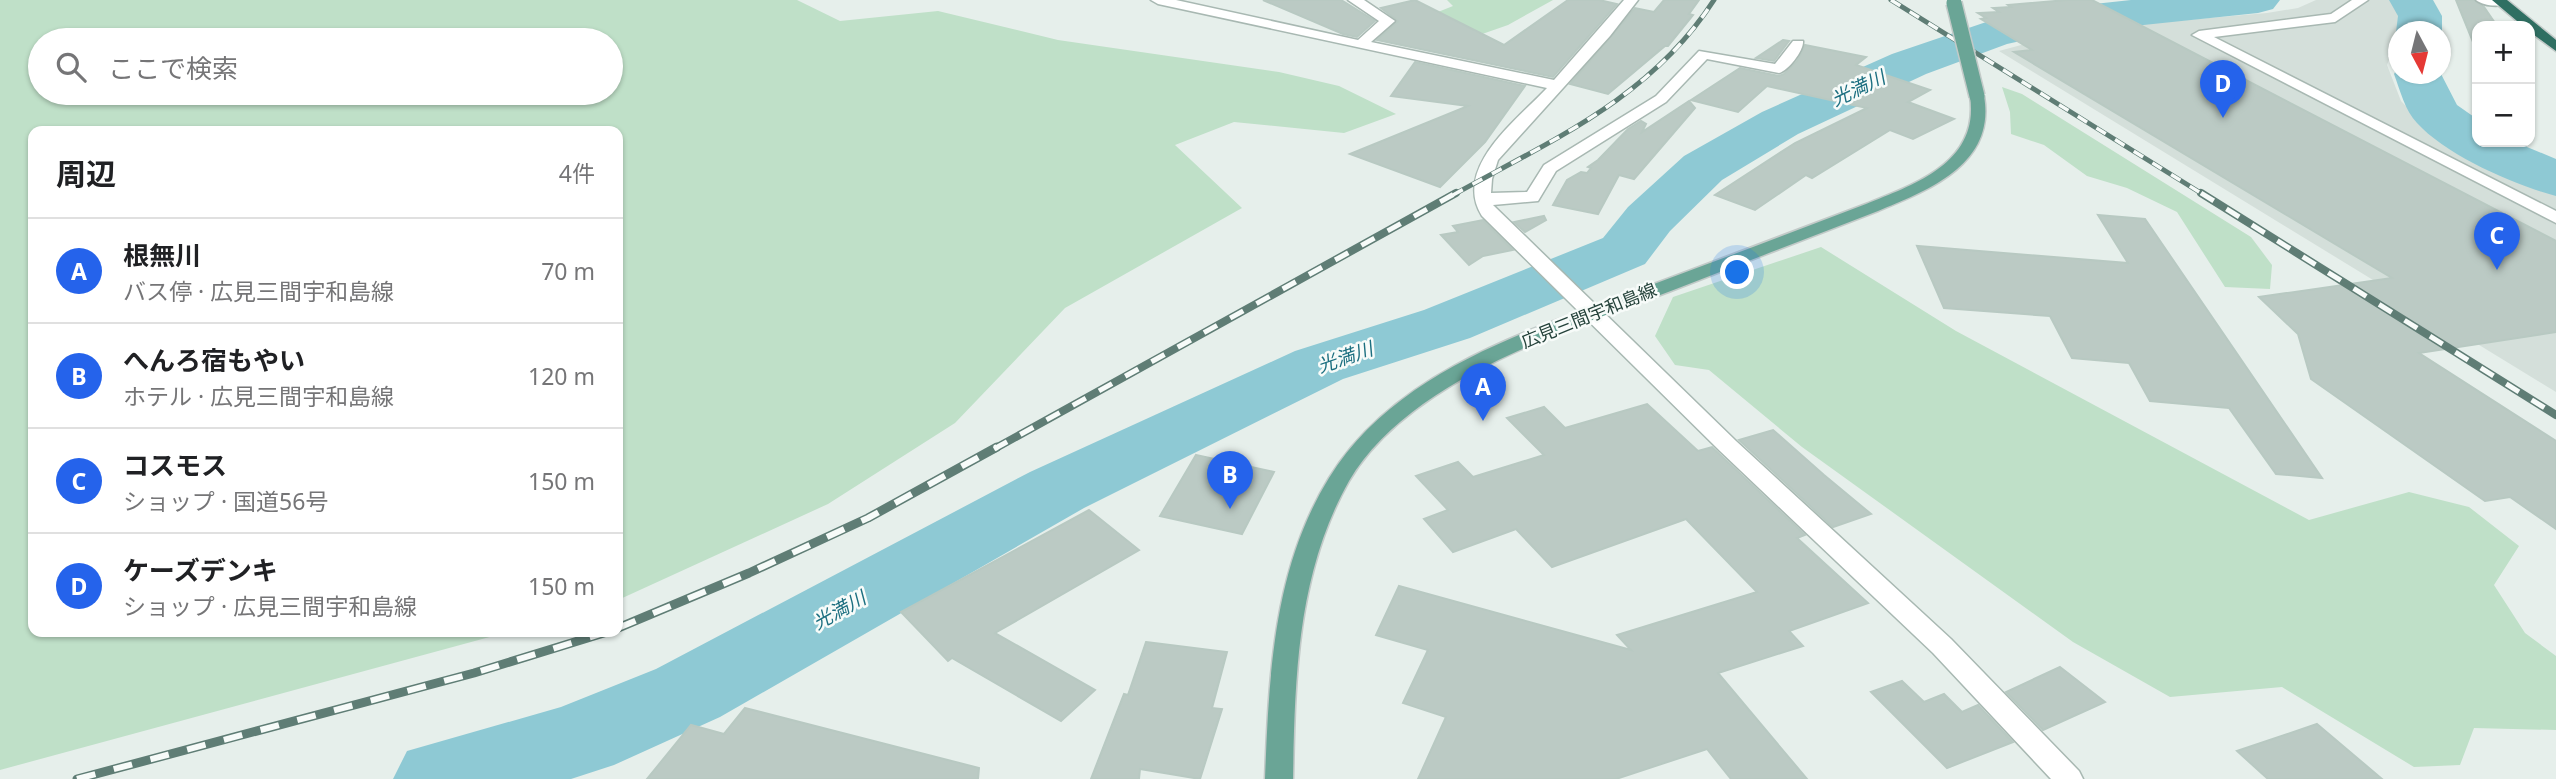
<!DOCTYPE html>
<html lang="ja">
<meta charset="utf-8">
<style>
body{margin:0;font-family:"Noto Sans","Noto Sans JP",sans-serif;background:#f6f6f6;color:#202124}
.controls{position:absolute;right:21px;top:21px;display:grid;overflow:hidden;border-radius:14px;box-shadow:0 2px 5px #0004}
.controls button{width:63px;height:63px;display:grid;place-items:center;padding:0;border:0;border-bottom:2px solid #e0e0e0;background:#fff;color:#202124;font:35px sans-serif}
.compass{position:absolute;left:2388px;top:21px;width:63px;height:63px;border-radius:50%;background:#fff;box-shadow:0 2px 5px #0004;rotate:173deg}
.you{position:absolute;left:1738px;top:273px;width:24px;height:24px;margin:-18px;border:5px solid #fff;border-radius:50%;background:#1a73e8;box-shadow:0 0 0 10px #1a73e833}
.badge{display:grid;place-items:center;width:46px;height:46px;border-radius:50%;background:#2563eb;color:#fff;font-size:23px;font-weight:700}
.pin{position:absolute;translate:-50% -58px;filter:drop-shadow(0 2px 4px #0008)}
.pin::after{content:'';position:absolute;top:37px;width:24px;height:21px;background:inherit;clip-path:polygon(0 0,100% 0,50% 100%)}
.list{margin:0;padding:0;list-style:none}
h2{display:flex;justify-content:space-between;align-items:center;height:91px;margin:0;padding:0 28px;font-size:30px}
h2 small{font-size:23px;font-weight:400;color:#757577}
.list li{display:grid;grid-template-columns:46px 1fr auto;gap:21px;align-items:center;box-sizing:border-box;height:105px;padding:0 28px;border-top:2px solid #e0e0e0}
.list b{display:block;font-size:26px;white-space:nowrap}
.list p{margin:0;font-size:23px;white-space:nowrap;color:#757577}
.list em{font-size:23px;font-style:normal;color:#757577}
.icon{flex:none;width:38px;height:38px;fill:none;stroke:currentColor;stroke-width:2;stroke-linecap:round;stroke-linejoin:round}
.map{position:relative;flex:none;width:2556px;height:779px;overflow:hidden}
.search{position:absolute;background:#fff;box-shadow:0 2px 5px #0004;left:28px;top:28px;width:595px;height:77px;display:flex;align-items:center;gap:18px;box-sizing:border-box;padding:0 24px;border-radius:38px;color:#757577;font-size:26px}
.panel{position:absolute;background:#fff;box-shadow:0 2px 5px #0004;left:28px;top:126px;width:595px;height:511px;border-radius:14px}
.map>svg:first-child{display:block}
</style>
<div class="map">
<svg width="2556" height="779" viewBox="0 0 2556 779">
<rect width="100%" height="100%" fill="#e6efeb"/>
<path fill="#d4dfda" d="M2316 0H2390L2397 9 2400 31 2387 65 2401 101 2430 131 2556 191V392L1999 51 2050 37 2105 27 2267 13 2298 8Z"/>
<g fill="#bfe0c8" fill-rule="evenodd">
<path d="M0 0H797L840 21 938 11 1058 40 1279 72 1339 86 1396 114 1344 133 1234 122 1175 145 1242 208 1065 308 955 423 828 504 618 600V131H33V632H508L0 770ZM611 40V93H40V40Z"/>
<path d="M1447 0H1553L1508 25 1468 39 1413 22 1453 6Z"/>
<path d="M2002 87 2022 94 2251 237 2272 265 2270 289 2225 287 2177 212 2127 188 2087 176 2044 145 2011 134 2010 112Z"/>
<path d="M1821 247 1956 331 2309 520 2409 492 2469 507 2519 546 2494 585 2525 633 2556 656V730L2474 728 2460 765 2414 767 2282 687 2170 697 2073 642 1802 447 1709 370 1675 365 1655 336 1673 297Z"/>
</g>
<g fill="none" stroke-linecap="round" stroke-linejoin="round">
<g fill="#8ec9d4" fill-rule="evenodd">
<path d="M2131 0H2280L2273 9 2258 13 2048 35 2007 44 1926 74 1798 134 1722 180 1670 231 1645 264 1470 338 1343 379 1084 508 720 717 614 765 571 779H393L407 751 561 707 656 669 1030 472 1295 351 1424 310 1603 238 1628 207 1684 156 1762 112 1892 54 1995 19 2048 9Z"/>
<path d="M2389 0H2433L2442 16V32H2398V35L2396 32 2398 16Z"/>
<path d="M2398 67V74L2440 72 2457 105 2477 119V142H2515L2556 159V196C2514 185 2446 155 2417 123 2405 111 2400 90 2394 74Z"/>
</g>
</g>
<g fill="#bbcac4" stroke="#b8c9c2" stroke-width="2">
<path d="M1263 0H1341L1375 21 1357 37 1343 34Z"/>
<path d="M1415 0 1504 45 1568 0H1599L1617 4 1553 77 1377 40 1398 21 1381 8Z"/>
<path d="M1664 0H1699L1689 14 1693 15 1668 46H1665L1608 94 1570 84 1635 8 1654 12Z"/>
<path d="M2067 0H2092L2556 241V332L2419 353 2556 441V529L2510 497 2485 501 2311 379 2298 334 2259 297 2392 278 2014 52 2032 50 1981 19 1986 18 1978 13 1999 12 1993 8 2011 7 2008 5Z"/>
<path d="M2456 0H2474L2484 7 2497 26H2477V52Z"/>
<path d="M1783 40 1789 41 1774 61 1756 58Z"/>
<path d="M1805 45 1866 57 1856 65 1930 90 1908 102 1954 119 1913 139 1890 130 1812 178 1806 175 1755 210 1715 195 1795 143 1867 108 1767 86 1738 112 1691 100 1740 68 1779 76 1784 74 1797 61Z"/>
<path d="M1415 62 1525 86 1485 142 1440 187 1350 154 1468 106 1391 96Z"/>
<path d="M1689 101 1695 108 1634 179 1619 175 1598 214 1553 205 1567 180 1581 172 1587 173 1591 168 1588 167 1598 160 1628 129 1641 121 1646 124 1642 132Z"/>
<path d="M2098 215 2145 219 2322 478 2276 474 2229 408 2150 401 2129 363 2072 358 2050 316 1944 308 1917 246 2128 263Z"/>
<path d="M1544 216 1546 220 1525 232 1514 222Z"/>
<path d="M1483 220 1513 250 1483 256 1469 265 1441 235 1458 232 1453 226Z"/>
<path d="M1647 404 1698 451 1712 447 1805 535 1797 538 1868 603 1789 631 1803 646 1718 673 1807 779H1731L1707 749 1616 779H1418L1446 717 1403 703 1428 650 1376 635 1399 586 1631 650 1617 635 1757 592 1686 519 1552 567 1516 529 1453 552 1424 519 1448 510 1416 476 1458 462 1473 477 1544 455 1507 418 1544 407 1565 428Z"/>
<path d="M1773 430 1824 475 1871 514 1833 527 1739 440Z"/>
<path d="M1196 455 1274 472 1242 534 1160 516Z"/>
<path d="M1089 510 1139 550 995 633 1095 690 1061 721 952 658 948 661 901 612Z"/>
<path d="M1146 642 1227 652 1212 708 1222 709 1200 779 1140 769 1139 779H1091L1124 694 1128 695Z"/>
<path d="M2060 667 2105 702 2043 730 2006 692Z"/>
<path d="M1902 681 1924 702 1944 694 1962 712 1978 705 2013 742 1947 768 1871 692Z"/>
<path d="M745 708 979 768 978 779H647L691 725 724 734Z"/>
<path d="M2317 724 2382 779H2268L2237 751Z"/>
</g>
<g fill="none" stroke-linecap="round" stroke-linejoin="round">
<defs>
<g id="minor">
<path d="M1151 0H1176L1358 40 1379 21 1348 0H1364L1395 21 1371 42 1554 80 1624 0H1638L1610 36 1498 160 1492 179 1491 193 1527 192 1544 165 1656 96 1699 51 1775 64 1793 41H1803C1804 50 1789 70 1779 73L1707 59 1666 102 1556 171 1538 201 1493 205 1736 441 1951 639 2079 771 2083 779H2051L1933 653 1720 451 1482 216C1452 168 1517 120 1547 88L1158 4Z"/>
<path d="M2352 0H2368L2335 22 2214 37 2556 211V223L2192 35 2199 31 2331 14Z"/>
<path d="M2476 0H2506L2508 2C2501 8 2483 6 2476 0Z"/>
</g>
<path id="major" d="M1977 92 1984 96C1996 164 1929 190 1878 211 1811 237 1743 263 1676 289 1571 329 1409 378 1349 481 1297 573 1295 677 1293 779H1265C1269 676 1273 569 1329 478 1397 367 1539 327 1654 284 1724 258 1795 231 1866 204 1916 184 1980 162 1970 96Z"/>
<path id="highway" d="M2492 0H2507L2556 40V51L2530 32V26H2523Z"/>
</defs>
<use href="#minor" stroke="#a8b8b2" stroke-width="3"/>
<use href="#major" stroke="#c2cac8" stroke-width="3"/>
<use href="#highway" stroke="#c2cac8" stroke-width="3"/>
<use href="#minor" fill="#fff" fill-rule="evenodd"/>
<use href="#major" fill="#6aa596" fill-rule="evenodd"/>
<use href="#highway" fill="#2f6f62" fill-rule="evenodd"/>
<defs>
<g id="rail-far2">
<path d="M1891 0 2204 195"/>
<path d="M1453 195C1552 140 1651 98 1714 0"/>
</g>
<g id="rail-far1">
<path d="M2201 193 2556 415"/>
<path d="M994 449 1456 193"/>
</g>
<g id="rail">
<path d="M618 628 749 573 868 518 997 447"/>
<path d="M77 779 474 673 607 632"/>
</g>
</defs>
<use href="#rail-far2" stroke="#5f7d75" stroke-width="5"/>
<use href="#rail-far1" stroke="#5f7d75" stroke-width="8"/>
<use href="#rail" stroke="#5f7d75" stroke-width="9"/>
<use href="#rail-far2" stroke="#f7fbf9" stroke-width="3.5" stroke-dasharray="11" stroke-linecap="butt"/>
<use href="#rail-far1" stroke="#f7fbf9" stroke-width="5" stroke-dasharray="15" stroke-linecap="butt"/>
<use href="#rail" stroke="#f7fbf9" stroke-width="6" stroke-dasharray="19" stroke-linecap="butt"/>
<defs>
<path id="major-bridge" d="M1954 3 1977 96"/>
</defs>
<use href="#major-bridge" stroke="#c2cac8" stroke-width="18" stroke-linecap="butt"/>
<use href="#major-bridge" stroke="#6aa596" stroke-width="15"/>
</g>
<g text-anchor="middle" stroke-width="5" stroke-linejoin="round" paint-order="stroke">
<g font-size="18" fill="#24423a" stroke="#f7fbf9">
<text transform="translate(1589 316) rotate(-22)" y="6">広見三間宇和島線</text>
</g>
<g font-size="19" font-style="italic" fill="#1c6f80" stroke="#f7fbf9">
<text transform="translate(1858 88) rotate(-25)" y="7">光満川</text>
<text transform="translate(1345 357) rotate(-19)" y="7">光満川</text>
<text transform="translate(839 610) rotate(-29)" y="7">光満川</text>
</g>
</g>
</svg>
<div class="controls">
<button>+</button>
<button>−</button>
</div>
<svg class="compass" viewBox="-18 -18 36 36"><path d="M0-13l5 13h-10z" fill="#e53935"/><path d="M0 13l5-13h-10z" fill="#757577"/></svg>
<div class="you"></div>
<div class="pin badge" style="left:1483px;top:421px">A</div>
<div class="pin badge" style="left:1230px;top:509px">B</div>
<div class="pin badge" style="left:2497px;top:270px">C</div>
<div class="pin badge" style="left:2223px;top:118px">D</div>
<div class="search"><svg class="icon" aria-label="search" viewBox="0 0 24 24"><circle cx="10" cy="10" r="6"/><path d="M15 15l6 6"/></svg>ここで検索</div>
<section class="panel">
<h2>周辺<small>4件</small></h2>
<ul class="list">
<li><span class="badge">A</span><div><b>根無川</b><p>バス停 · 広見三間宇和島線</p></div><em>70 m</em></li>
<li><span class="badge">B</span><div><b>へんろ宿もやい</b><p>ホテル · 広見三間宇和島線</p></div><em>120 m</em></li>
<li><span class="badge">C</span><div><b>コスモス</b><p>ショップ · 国道56号</p></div><em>150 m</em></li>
<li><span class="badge">D</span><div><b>ケーズデンキ</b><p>ショップ · 広見三間宇和島線</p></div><em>150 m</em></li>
</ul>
</section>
</div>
